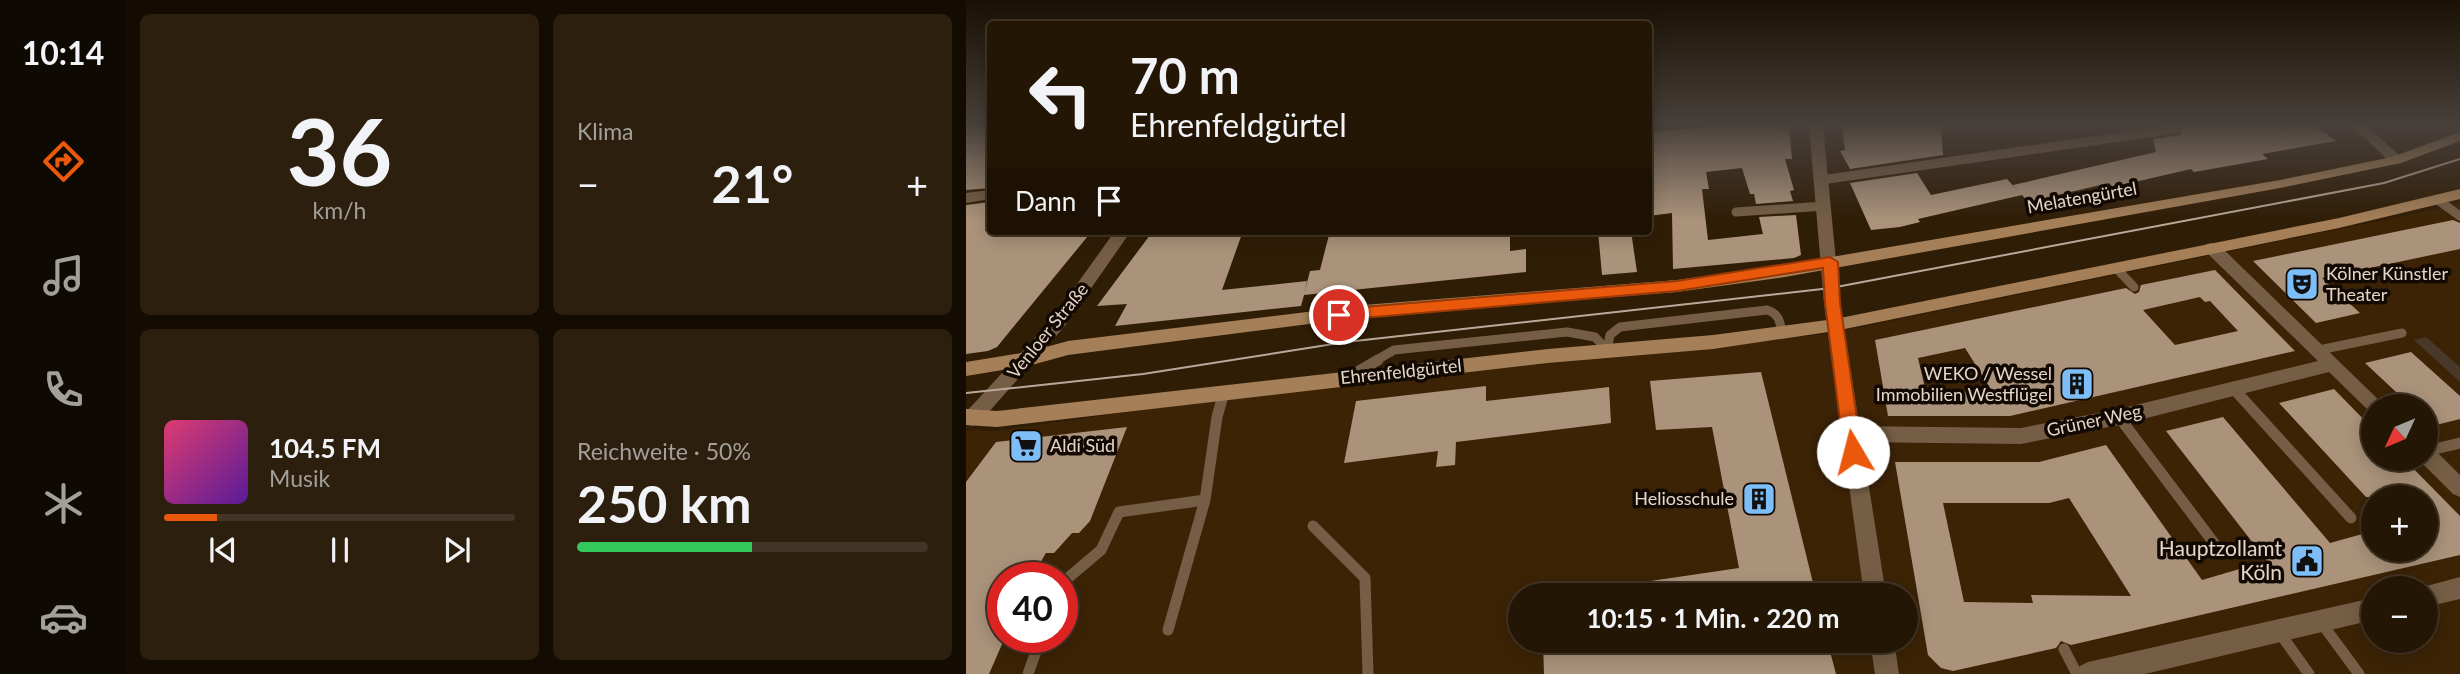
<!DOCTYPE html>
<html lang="de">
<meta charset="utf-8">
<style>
:root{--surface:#241604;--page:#2c1f0e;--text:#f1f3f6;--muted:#a39f9a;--line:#413526;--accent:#ea580c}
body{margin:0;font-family:Lato,sans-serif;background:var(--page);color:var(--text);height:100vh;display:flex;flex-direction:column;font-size:26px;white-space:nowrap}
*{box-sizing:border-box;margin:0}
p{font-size:23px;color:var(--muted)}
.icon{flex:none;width:38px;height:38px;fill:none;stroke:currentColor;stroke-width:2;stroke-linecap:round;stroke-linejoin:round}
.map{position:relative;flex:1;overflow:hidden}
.details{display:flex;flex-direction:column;gap:14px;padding:14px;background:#140c02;width:840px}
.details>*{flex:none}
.hud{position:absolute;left:21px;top:21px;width:665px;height:214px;border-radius:7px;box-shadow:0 4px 18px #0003,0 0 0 2px var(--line);background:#241604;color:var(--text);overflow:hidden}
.needle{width:46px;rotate:226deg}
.tools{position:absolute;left:1395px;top:394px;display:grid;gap:14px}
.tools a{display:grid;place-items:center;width:77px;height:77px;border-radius:50%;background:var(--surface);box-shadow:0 4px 18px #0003,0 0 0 2px var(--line);font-size:35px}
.speed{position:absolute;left:21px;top:562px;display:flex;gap:14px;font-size:35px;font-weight:700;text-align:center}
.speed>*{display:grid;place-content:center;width:91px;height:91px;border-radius:50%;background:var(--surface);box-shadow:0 4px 18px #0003,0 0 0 2px var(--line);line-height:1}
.speed .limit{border:10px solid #d22;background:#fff;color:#111}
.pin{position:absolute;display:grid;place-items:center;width:60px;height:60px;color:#fff;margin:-30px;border:4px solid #fff;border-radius:50%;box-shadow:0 2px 7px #0007}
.me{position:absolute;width:77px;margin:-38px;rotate:352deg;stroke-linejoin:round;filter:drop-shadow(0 0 5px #0008)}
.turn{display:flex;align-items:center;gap:24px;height:147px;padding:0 28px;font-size:32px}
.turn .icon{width:91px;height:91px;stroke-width:2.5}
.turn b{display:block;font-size:49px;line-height:60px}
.then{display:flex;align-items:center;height:66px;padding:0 28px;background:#0003;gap:14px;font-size:26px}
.big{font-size:52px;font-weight:700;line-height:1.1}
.details .widget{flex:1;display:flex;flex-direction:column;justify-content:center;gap:10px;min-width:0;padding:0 24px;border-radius:10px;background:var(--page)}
.details .dial{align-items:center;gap:0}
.dial b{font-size:91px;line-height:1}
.song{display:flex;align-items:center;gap:21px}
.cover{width:84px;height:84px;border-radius:10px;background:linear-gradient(135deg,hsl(340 70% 55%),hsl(270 70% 35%))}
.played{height:7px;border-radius:4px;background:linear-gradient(90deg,var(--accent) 15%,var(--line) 15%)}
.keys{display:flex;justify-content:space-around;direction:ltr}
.heat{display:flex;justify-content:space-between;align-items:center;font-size:38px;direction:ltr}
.charge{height:10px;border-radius:5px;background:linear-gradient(90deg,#34c759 50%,var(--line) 0)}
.details .tiles{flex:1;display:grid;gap:14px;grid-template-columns:repeat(2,1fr)}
.trip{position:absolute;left:542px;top:583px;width:410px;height:70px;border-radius:35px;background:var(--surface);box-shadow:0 4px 18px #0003,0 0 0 2px var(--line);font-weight:700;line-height:70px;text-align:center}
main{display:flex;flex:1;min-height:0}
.dock{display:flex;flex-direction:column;width:126px;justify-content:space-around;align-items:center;background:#0e0902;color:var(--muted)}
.dock .icon{width:49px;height:49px}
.dock .on{color:var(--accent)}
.dock b{font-size:32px;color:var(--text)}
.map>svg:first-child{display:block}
.built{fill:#3c2306;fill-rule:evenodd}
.green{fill:#473828}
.building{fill:#ab937b;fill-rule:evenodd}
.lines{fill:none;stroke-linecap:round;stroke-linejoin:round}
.service-far1{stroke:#755e45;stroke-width:9}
.service{stroke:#755e45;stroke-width:11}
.minor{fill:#755e45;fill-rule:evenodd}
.tertiary{fill:#755e45;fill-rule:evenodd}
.secondary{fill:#a47f58;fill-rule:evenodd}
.tram{stroke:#b8a99a;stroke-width:2}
.route{fill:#ea580c;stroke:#983908;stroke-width:2}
.labels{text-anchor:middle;stroke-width:7;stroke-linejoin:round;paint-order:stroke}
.street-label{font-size:18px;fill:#e4d7ca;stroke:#120903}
.poi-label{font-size:18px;fill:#e4d7ca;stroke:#120903;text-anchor:start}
.near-poi-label{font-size:21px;fill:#e4d7ca;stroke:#120903;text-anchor:end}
</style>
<main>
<nav class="dock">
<b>10:14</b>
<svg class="icon on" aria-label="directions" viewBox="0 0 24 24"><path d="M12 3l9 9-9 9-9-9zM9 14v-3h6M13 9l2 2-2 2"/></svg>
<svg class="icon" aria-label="music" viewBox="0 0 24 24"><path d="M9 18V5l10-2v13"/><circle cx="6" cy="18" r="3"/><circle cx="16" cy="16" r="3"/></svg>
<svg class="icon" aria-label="phone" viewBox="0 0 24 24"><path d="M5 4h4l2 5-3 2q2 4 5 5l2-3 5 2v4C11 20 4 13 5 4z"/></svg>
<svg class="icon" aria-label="climate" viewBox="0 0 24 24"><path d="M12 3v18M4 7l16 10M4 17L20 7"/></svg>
<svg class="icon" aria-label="car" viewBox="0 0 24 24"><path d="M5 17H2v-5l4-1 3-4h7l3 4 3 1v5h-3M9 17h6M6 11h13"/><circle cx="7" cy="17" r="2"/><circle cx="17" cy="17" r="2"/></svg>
</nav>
<section class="details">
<div class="tiles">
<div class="widget dial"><b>36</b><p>km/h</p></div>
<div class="widget"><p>Klima</p>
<div class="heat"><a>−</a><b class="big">21°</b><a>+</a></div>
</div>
<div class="widget">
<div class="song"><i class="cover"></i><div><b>104.5 FM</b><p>Musik</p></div></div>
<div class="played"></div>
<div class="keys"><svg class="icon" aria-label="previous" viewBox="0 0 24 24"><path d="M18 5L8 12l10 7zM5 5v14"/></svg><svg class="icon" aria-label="pause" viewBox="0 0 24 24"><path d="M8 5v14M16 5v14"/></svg><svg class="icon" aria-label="next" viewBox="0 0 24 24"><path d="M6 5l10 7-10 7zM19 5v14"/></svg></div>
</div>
<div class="widget"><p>Reichweite · 50%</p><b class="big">250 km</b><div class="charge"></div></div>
</div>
</section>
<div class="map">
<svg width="1494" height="674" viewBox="0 0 1494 674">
<rect width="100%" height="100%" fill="#301d06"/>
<path class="built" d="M 1494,202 L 1494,674 L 0,674 L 0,430 L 29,431 L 196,407 L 428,380 L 861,334 L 1476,208 ZM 1407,406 L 1460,406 L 1460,458 L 1407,458 ZM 1407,497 L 1460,497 L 1460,550 L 1407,550 ZM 37,578 L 96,578 L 96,637 L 37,637 ZM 1407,588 L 1460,588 L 1460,640 L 1407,640 ZM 555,595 L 940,595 L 940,640 L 555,640 Z"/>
<path class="green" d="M 1460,337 L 1494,367 L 1494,382 L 1448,340 Z"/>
<path class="building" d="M 0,126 L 24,126 L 24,188 L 0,190 Z
M 757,126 L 823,126 L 826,159 L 819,159 L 828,190 L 824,191 L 827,201 L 790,204 L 788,194 L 784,194 L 776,168 L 740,172 L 743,189 L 736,189 L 742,240 L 797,234 L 793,217 L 830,215 L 835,255 L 828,258 L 707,269 L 706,213 L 682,216 L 682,132 Z
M 876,126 L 975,126 L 977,155 L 884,169 L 874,151 L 879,150 Z
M 1216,126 L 1349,126 L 1370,141 L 1296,154 L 1302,159 L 1228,172 L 1225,169 L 1147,187 L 1143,183 L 1062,202 L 1056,195 L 952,219 L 954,222 L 934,227 L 905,230 L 884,183 L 951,173 L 965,195 L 1041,179 L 1052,191 L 1047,185 L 1190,152 L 1187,139 L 1214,135 Z
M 24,202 L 24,217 L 19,231 L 126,231 L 31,347 L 22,351 L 0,354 L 0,205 Z
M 1487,220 L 1494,223 L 1494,249 L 1356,278 L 1394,313 L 1350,323 L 1287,261 Z
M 187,231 L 277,231 L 256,290 L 341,281 L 338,294 L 344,271 L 354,270 L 364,231 L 544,231 L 544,251 L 560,249 L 560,272 L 338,295 L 335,306 L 149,326 L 161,304 L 131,306 Z
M 632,231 L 665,231 L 671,272 L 636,275 Z
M 1249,270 L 1329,351 L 1044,416 L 922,416 L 909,340 L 1160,288 L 1169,294 L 1173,292 L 1175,285 ZM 1234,297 L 1239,302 L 1244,301 L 1272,331 L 1209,345 L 1177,310 ZM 999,348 L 1026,391 L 960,392 L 952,358 Z
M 1445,352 L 1494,396 L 1494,419 L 1466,426 L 1460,420 L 1460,406 L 1445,406 L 1399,363 Z
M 795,372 L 850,595 L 664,595 L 664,584 L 773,568 L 746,427 L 690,430 L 684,381 Z
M 520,386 L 520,401 L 643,387 L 645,423 L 490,442 L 489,465 L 470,467 L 472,451 L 378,463 L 390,401 Z
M 1368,389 L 1407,429 L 1407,458 L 1437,458 L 1494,516 L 1494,555 L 1105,645 L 1095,641 L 1090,648 L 987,671 L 975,668 L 962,655 L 929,462 L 1073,462 L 1140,445 L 1236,580 L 1301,561 L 1200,431 L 1257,417 L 1364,543 L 1407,531 L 1407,550 L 1460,550 L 1460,497 L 1400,497 L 1313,403 ZM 1103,498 L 1165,596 L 1065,595 L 1067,603 L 998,602 L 977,503 L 1083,503 Z
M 161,427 L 124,521 L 113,533 L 106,533 L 88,553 L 80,553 L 65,578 L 37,578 L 37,642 L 23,674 L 0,674 L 0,482 L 30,442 Z
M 577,640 L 688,640 L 688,643 L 707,640 L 861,640 L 870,674 L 578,674 Z"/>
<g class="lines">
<path class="service-far1" d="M 855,180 L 1210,129
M 1472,200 L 1494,216
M 770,212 L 858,206
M 1151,269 L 1168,287
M 641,350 L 644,335 L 654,327 L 801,310 C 812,313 814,321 816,332
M 1353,350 L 1436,333
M 409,361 L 428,350 L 601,332 L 629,337 L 641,350"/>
<path class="service" d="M 386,375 L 412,360
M 1267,388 L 1385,518
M 1153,417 L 1254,551
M 1460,451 L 1494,443
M 347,526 L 399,578 L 402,674
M 96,583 L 135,550 L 153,512 L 239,500
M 1354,621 L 1393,674
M 202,630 L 239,500 L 251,417 L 258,392
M 1313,632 L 1343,674
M 1098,649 L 1111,674
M 62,674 L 75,637"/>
<path class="minor" d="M 1386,126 L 1401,126 L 1435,157 L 1435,163 L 1425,163 Z
M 24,190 L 24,199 L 0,203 L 0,193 Z
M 149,231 L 165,231 L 98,327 L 13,423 L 6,426 L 0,424 L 0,412 L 86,319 Z
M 1246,243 L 1252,244 L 1419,406 L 1407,406 L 1407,413 L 1403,411 L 1363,372 L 1153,425 L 1055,444 L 884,442 L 877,440 L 874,434 L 877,428 L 884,426 L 1055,428 L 1153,409 L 1352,361 L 1240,252 L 1238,248 L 1240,244 Z
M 1460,446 L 1467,448 L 1494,475 L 1494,497 L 1487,494 L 1453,460 L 1460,458 Z
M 1494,577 L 1494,599 L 1460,607 L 1460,588 L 1453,588 Z
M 1407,598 L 1407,620 L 1179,674 L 1110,674 L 1114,666 L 1122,662 Z"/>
<path class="tertiary" d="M 843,126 L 857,126 L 874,303 L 920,595 L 898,595 L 858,303 Z
M 904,640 L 928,640 L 933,674 L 909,674 Z"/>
<path class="secondary" d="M 1494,132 L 1494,141 L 1435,163 L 1314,188 L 819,277 L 711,292 L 398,317 L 102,355 L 62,366 L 0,376 L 0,362 L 62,352 L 102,341 L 398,305 L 711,280 L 819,265 L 1314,180 L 1426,157 Z
M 1494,189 L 1494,199 L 1373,228 L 869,331 L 747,349 L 582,363 L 31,427 L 0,425 L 0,409 L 31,411 L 582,349 L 747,335 L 869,319 L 1373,218 Z"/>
<path class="tram" d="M 0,393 L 177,374 L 380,342 L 865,288 L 1418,183 L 1494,159"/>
</g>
<linearGradient id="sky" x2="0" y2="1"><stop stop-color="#1a1003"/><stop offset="0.57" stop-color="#48403b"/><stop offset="1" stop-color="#48403b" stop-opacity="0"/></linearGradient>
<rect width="1494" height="220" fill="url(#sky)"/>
<path class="route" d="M 864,257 L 872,262 L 874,303 L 896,452 L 893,457 L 887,459 L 880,457 L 878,452 L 859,303 L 857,268 L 711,291 L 373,320 L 365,315 L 373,309 L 711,281 Z"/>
<defs>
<symbol id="theatre-square" viewBox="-11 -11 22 22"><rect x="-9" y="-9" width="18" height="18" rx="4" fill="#7dbef9" stroke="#120903"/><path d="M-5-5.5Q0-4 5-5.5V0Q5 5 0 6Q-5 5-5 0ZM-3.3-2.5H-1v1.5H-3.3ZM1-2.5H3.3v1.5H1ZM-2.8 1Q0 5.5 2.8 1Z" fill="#111"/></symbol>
<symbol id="building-square" viewBox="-11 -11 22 22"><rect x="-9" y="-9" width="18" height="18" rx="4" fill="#7dbef9" stroke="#120903"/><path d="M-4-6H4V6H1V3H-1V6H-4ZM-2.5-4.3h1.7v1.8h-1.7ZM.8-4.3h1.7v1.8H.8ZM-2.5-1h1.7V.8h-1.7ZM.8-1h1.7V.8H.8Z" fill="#111"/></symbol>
<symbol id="supermarket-square" viewBox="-11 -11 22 22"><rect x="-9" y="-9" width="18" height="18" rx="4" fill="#7dbef9" stroke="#120903"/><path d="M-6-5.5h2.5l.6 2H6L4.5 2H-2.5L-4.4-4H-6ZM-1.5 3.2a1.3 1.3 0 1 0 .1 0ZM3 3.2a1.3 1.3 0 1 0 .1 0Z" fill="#111"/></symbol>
<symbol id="civic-square" viewBox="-11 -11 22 22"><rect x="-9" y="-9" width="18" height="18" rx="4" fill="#7dbef9" stroke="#120903"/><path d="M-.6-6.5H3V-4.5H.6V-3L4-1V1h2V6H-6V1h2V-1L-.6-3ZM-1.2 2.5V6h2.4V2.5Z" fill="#111"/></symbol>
</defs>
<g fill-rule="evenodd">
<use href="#theatre-square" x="1317" y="265" width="38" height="38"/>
<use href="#building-square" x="1092" y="365" width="38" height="38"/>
<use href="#supermarket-square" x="41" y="427" width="38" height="38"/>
<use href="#building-square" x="774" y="480" width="38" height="38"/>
<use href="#civic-square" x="1322" y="542" width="38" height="38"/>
</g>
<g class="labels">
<g class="street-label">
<text transform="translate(1116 198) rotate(-10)" y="6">Melatengürtel</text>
<text transform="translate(82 331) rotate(-51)" y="6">Venloer Straße</text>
<text transform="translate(435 372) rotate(-6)" y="6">Ehrenfeldgürtel</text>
<text transform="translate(1128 421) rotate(-12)" y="6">Grüner Weg</text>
</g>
<g class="poi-label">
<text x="1360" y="280">Kölner Künstler<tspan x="1360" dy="21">Theater</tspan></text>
<text x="1086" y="380" text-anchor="end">WEKO / Wessel<tspan x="1086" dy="21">Immobilien Westflügel</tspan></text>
<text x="84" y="452">Aldi Süd</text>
<text x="768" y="505" text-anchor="end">Heliosschule</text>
</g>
<g class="near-poi-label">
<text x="1316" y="556">Hauptzollamt<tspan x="1316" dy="24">Köln</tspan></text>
</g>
</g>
</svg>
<div class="tools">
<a><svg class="needle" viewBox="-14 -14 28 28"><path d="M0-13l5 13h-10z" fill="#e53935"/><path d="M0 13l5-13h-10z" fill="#a39f9a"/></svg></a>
<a>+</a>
<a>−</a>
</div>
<div class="speed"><div class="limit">40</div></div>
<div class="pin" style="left:373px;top:315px;background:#d93025"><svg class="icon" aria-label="arrive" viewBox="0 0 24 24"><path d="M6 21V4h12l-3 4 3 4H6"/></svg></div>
<svg class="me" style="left:887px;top:452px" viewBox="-20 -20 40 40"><circle r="19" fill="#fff"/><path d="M0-13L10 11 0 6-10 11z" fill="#ea580c"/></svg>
<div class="trip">10:15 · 1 Min. · 220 m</div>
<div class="hud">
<div class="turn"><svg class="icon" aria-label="left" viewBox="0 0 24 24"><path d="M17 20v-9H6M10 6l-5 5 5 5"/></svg><div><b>70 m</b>Ehrenfeldgürtel</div></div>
<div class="then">Dann<svg class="icon" aria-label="arrive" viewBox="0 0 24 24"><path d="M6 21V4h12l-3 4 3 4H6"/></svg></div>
</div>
</div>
</main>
